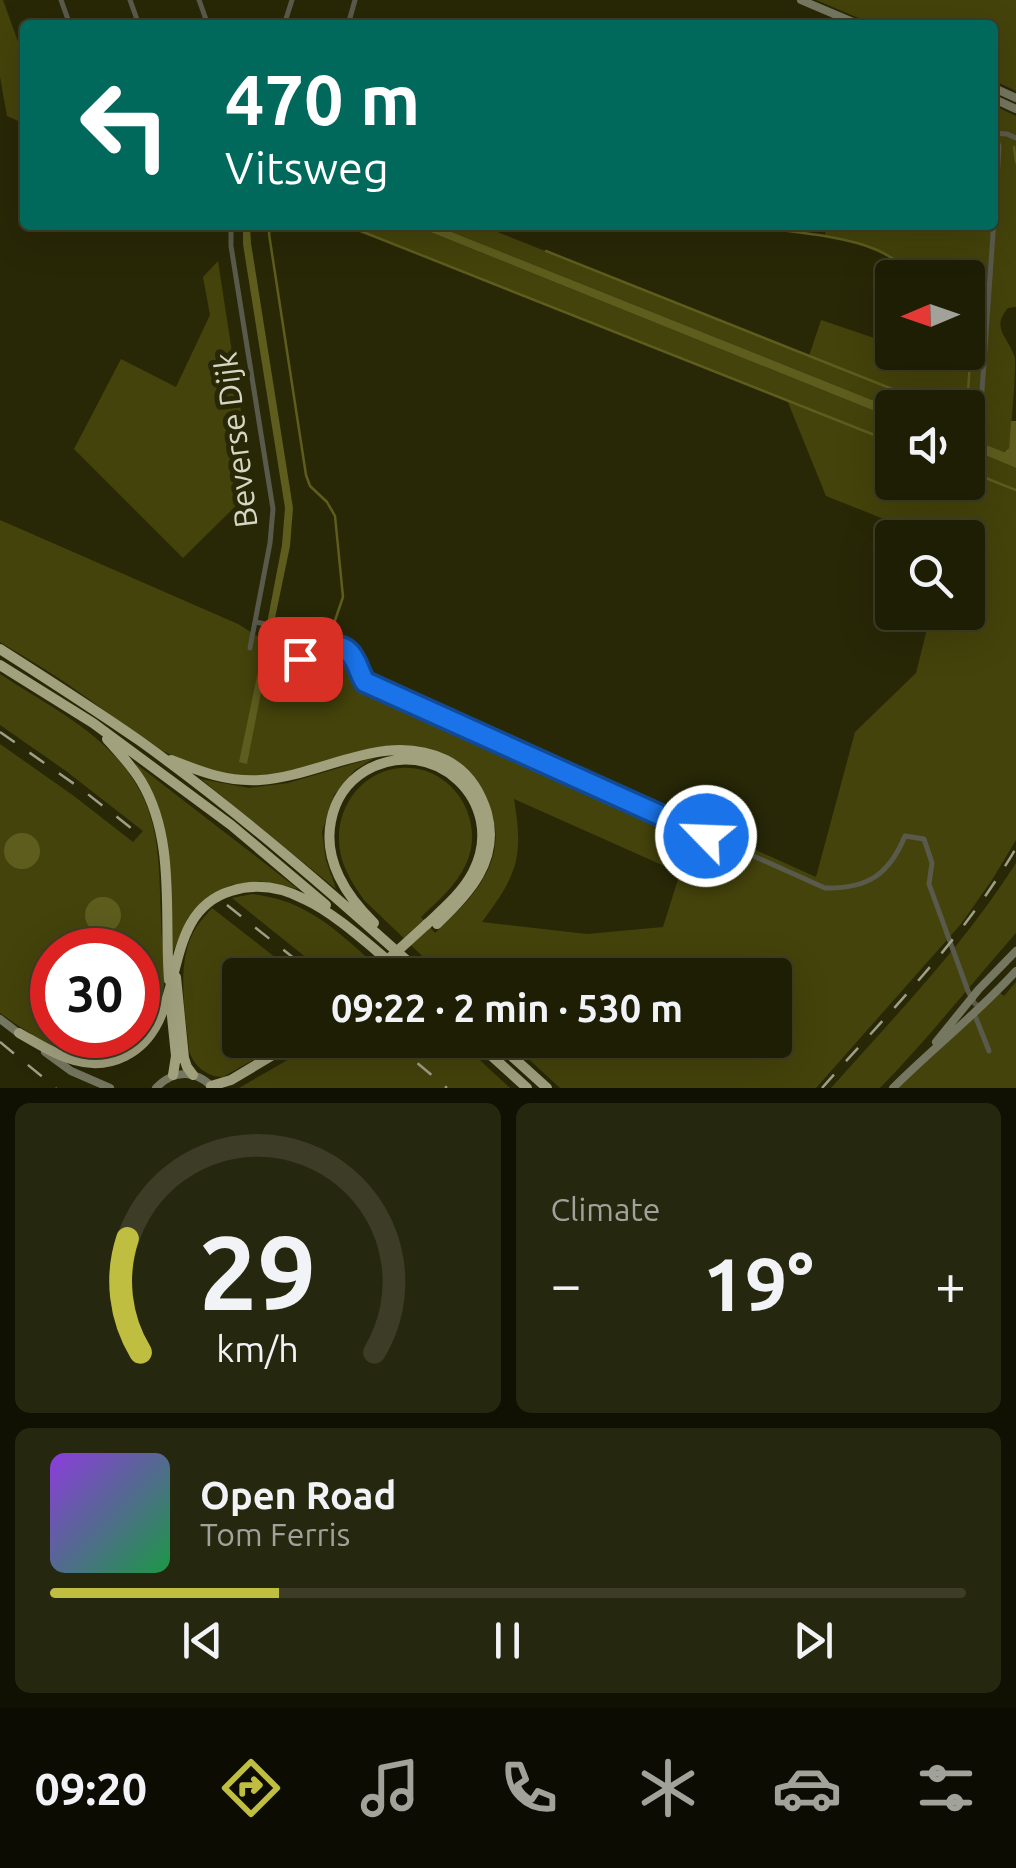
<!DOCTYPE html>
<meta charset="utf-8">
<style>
:root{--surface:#1e1e05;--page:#26270f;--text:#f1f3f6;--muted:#a1a29a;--line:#3c3c27;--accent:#c0be40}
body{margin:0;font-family:Ubuntu,sans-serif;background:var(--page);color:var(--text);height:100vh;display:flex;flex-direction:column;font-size:38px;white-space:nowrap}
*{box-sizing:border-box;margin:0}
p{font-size:32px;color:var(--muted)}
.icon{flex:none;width:55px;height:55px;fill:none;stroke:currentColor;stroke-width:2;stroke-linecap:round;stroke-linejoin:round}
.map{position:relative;height:1088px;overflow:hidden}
.details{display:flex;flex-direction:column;gap:15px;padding:15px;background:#101003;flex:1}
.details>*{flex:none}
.guide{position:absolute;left:20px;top:20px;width:978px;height:210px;border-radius:10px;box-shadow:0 10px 40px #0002,0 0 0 2px var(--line);background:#00695c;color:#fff;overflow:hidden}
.needle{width:65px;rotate:268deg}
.controls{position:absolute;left:875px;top:260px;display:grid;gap:20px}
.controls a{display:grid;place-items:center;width:110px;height:110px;border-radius:10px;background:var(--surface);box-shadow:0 10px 40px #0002,0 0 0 2px var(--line);font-size:50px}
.speed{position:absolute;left:30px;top:928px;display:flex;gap:20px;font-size:50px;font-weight:700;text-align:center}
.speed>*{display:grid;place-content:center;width:130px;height:130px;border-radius:50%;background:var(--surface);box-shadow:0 10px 40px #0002,0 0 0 2px var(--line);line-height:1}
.speed .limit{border:15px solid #d22;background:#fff;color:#111}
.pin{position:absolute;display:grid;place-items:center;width:85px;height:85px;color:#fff;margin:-42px;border-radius:20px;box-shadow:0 5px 15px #0006}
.me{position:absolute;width:110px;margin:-55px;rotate:294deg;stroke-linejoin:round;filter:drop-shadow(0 0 8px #0008)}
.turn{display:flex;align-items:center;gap:35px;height:210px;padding:0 40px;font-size:45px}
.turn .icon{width:130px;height:130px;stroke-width:2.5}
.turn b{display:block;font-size:70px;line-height:85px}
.big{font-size:75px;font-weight:600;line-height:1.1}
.details .tile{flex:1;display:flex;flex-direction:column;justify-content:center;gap:15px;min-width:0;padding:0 35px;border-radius:15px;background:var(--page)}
.details .dial{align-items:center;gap:0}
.dial svg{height:260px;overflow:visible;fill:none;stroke:var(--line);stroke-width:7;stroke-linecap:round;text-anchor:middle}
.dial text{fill:var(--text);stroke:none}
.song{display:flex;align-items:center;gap:30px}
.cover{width:120px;height:120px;border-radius:15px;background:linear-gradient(135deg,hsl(270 70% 55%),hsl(140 70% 35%))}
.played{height:10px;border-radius:5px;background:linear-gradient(90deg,var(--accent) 25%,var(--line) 25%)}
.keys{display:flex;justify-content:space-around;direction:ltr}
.heat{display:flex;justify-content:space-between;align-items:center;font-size:55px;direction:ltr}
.details .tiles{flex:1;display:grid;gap:15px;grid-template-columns:1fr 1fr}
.tile:last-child{grid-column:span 2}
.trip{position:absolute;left:222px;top:958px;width:570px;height:100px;border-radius:10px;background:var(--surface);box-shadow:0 10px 40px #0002,0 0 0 2px var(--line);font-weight:600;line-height:100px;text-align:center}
.menu{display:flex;height:160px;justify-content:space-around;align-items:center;background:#0c0c02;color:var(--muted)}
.menu .icon{width:70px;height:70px}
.menu .on{color:var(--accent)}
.menu b{font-size:45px;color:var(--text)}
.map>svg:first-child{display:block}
.green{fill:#44430b;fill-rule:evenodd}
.water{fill:#5e5d1e}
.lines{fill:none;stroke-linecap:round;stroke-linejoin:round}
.stream{stroke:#5e5d1e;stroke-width:2.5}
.minor{stroke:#5a5a4c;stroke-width:5}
.secondary{stroke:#767760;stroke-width:8}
.motorway{stroke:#a1a17e;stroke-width:10}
.rail{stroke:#9f9f88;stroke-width:2.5;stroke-dasharray:18 18;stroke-linecap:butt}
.motorway-bridge{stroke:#a1a17e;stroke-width:10}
.route-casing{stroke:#114b97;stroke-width:25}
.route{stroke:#1a73e8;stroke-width:18}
.labels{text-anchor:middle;stroke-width:10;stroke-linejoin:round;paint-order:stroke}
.street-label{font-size:32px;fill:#d6d6c4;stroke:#282807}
</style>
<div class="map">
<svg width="1016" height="1088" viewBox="0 0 1016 1088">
<rect width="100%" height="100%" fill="#282807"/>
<path class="green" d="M 0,0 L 3,0 L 25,61 L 25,124 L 7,116 L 0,77 Z
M 816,0 L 1016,0 L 1016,91 L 993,80 L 992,25 L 875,25 Z
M 993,105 L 1016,116 L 1016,307 L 1008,308 C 990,329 1009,337 1015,358 C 1016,374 1011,429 1009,448 L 1003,452 L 968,438 L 968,408 L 892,408 L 434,225 L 480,225 L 809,356 L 821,320 L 892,344 L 892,352 L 968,352 L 968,278 L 917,277 C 894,251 858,242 824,237 L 828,225 L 992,225 Z
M 291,225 L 413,225 L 892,418 L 892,482 L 968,482 L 968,448 L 1016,468 L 1016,840 L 992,880 L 961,924 L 816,1088 L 560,1088 L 508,1040 L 775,1040 L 775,975 L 442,975 L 364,900 C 354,886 343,869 340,851 C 333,812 359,771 401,768 C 451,764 487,819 466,864 C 456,886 438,901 421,917 L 435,933 C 468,903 506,866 493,817 C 487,792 474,770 450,758 C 372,719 305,789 228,775 C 221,774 213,770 207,768 C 195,764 182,761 171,755 C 139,740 112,715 83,695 C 57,676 28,659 0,642 L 0,520 L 238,624 L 267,642 L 329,638 L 348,642 L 360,655 L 370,677 L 816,877 L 855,732 L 916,673 L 931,613 L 968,612 L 968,538 L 929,537 L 826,496 L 787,400 L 353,228 ZM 259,666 L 266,667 L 246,763 L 240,761 ZM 514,799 L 680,873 L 663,927 L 587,934 L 482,922 C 517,875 524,858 514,799 Z
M 218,261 L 253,489 L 183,558 L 74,449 L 121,359 L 176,387 L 210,315 L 203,277 Z
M 0,674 C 48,706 106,733 136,784 C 161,824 159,872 161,918 C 161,940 166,965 164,987 C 162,1003 154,1023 143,1035 C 102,1083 39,1041 0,1013 L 0,744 L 74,796 L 133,842 L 143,831 L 66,771 L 0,725 ZM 52,950 L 138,950 L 138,1035 L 52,1035 Z
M 376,757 L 355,770 L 334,795 L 322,832 L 326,860 L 336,889 L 201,779 L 249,788 L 288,783 Z
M 135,763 L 298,889 L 259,881 L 231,885 L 206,899 L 188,918 L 172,954 L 156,802 Z
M 1016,863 L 1016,933 C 970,985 928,1039 880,1088 L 831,1088 C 896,1015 964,945 1016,863 Z
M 252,894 C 305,900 334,928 372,962 L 357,975 L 328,975 L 232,898 Z
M 212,908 L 298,975 L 240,975 L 240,1040 L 288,1040 L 223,1077 C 207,1077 194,1066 189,1051 C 186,1012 174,961 197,926 C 201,920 207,914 212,908 Z
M 1016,982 L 1016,1088 L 898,1088 L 1000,993 L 1004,996 Z
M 314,1040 L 458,1040 L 510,1088 L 239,1088 L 298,1054 Z"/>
<path class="water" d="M 243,225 L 250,225 L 251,243 L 293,508 L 290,546 L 270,642 L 264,639 L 282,545 L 285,508 L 243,244 Z
M 413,225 L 434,225 L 892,408 L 892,418 Z
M 1011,421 L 1016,421 L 1016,468 L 968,448 L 968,438 L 1004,452 L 1009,448 Z
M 263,663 L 266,667 L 247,764 L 239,762 L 259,666 Z
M4 851a18 18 0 1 1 36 0a18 18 0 1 1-36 0Z
M85 915a18 18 0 1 1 36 0a18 18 0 1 1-36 0Z"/>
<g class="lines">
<path class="stream" d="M 1014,147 L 1016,162
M 273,225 L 270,226 L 269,234 L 306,475 L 310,486 L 327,502 L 335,516 L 343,597 L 329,638 L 329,657 L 332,672
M 291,225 L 353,228 L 892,442
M 738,225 C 778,231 841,234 877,250 C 892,257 905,266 917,276
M 546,251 L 940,408
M 967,408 L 973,314 L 976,312
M 968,471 L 1016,490"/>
<path class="minor" d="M 61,0 L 70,25
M 130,0 L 139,25
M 199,0 L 208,25
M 284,25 L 292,0
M 348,25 L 355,0
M 994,133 L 1007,134 L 1016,138
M 231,225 L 231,246 L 273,509 L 270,543 L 250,648
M 980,419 L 998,163 L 999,146 L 992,130
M 255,622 C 280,627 302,628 300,659
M 301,653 C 319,648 343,637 354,659 C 359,667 360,674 365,682 L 825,888 C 867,889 889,875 905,836 L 924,839 L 932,863 L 929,884 L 968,991 L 975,1004 L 982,1007
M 974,1013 L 989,1051"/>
<path class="secondary" d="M 801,0 L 860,25
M 992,87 L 1016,98
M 992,98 L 1016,109
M 0,1019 L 21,1035
M 936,1042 L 979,989 L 1016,951
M 45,1052 L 71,1071 L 110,1088
M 156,1088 C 173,1070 195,1069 213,1088
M 893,1088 C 933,1048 978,1013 1016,971"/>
<path class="motorway" d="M 0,649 C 47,679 94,709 140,741 C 239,812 332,893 423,975
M 0,665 L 93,723 L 231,825 L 326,905
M 107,739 C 119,752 131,765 141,781 C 176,839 164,915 169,980
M 171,760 C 202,772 227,782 260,780 C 323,776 384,730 446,760 C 468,771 480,790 487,813 C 500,860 469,894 437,924
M 374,923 C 346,896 323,860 331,821 C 335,800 347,782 365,771 C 433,731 509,802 473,872 C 462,893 444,908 427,924
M 176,977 L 184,1058 L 187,1067 L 193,1075
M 170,997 L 176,1056 L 173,1075
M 19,1033 C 37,1043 55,1055 74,1060 C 91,1065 109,1064 125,1056 C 192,1023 155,914 231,891 C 256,883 281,887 304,899 C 337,914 373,949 402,972
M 474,1040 L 527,1088
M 494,1040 L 547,1088
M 293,1053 L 308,1040
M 211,1086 L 231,1080 L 298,1040"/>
<path class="rail" d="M 0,732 L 80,788 L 140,835
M 227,905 L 315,975
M 390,1040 L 447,1088
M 0,1042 L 56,1088
M 822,1088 C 890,1011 964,938 1016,848"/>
<path class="motorway-bridge" d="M 371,975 L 427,924"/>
</g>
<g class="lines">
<defs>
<path id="route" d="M 300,659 L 301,654 C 319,648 343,637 354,659 C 359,667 360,675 365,682 L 706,836"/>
</defs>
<use href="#route" class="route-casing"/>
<use href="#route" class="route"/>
</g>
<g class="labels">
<g class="street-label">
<text transform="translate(236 440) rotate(-97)" y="11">Beverse Dijk</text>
</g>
</g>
</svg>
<div class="controls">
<a><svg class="needle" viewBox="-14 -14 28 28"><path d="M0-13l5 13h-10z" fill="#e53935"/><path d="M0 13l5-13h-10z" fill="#a1a29a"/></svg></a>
<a><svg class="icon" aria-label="sound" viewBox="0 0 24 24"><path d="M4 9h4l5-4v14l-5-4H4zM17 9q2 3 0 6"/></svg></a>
<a><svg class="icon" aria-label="search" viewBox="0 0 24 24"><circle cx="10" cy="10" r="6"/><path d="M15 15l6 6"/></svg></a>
</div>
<div class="speed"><div class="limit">30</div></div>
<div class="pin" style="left:300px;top:659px;background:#d93025"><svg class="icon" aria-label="arrive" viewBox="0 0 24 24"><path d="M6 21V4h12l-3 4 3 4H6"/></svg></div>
<svg class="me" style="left:706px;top:836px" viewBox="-20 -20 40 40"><circle r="17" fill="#1a73e8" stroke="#fff" stroke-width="3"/><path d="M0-11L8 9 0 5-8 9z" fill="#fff"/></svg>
<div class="trip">09:22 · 2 min · 530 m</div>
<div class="guide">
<div class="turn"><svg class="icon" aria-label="left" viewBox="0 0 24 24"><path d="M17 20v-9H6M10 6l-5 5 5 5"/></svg><div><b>470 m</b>Vitsweg</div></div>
</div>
</div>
<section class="details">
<div class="tiles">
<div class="tile dial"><svg viewBox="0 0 100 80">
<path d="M14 69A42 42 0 1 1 86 69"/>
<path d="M14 69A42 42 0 0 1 10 34" stroke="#c0be40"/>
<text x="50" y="56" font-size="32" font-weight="700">29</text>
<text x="50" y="72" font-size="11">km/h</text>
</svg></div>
<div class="tile"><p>Climate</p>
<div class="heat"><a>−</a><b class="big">19°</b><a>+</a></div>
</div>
<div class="tile">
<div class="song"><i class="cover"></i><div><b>Open Road</b><p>Tom Ferris</p></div></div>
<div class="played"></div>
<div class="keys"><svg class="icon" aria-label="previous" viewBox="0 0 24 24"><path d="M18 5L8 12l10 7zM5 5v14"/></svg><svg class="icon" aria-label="pause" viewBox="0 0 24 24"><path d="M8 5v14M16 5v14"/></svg><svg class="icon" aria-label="next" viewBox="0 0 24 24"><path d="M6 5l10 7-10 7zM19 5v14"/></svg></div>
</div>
</div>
</section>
<nav class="menu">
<b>09:20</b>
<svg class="icon on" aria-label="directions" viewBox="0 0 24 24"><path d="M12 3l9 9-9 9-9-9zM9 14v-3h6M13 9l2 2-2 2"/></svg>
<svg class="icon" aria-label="music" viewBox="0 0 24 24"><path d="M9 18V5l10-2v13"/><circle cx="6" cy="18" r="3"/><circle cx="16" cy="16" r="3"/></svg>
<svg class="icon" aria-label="phone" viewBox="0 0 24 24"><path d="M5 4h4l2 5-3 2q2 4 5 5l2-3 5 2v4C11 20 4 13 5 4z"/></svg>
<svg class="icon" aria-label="climate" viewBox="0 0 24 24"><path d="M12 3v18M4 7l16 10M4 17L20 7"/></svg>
<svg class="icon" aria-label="car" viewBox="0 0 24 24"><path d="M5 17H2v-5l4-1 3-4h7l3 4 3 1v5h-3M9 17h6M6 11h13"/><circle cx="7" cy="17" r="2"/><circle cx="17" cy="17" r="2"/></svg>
<svg class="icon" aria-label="filters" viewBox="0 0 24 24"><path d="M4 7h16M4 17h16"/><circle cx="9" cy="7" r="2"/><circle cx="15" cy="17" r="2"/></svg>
</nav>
